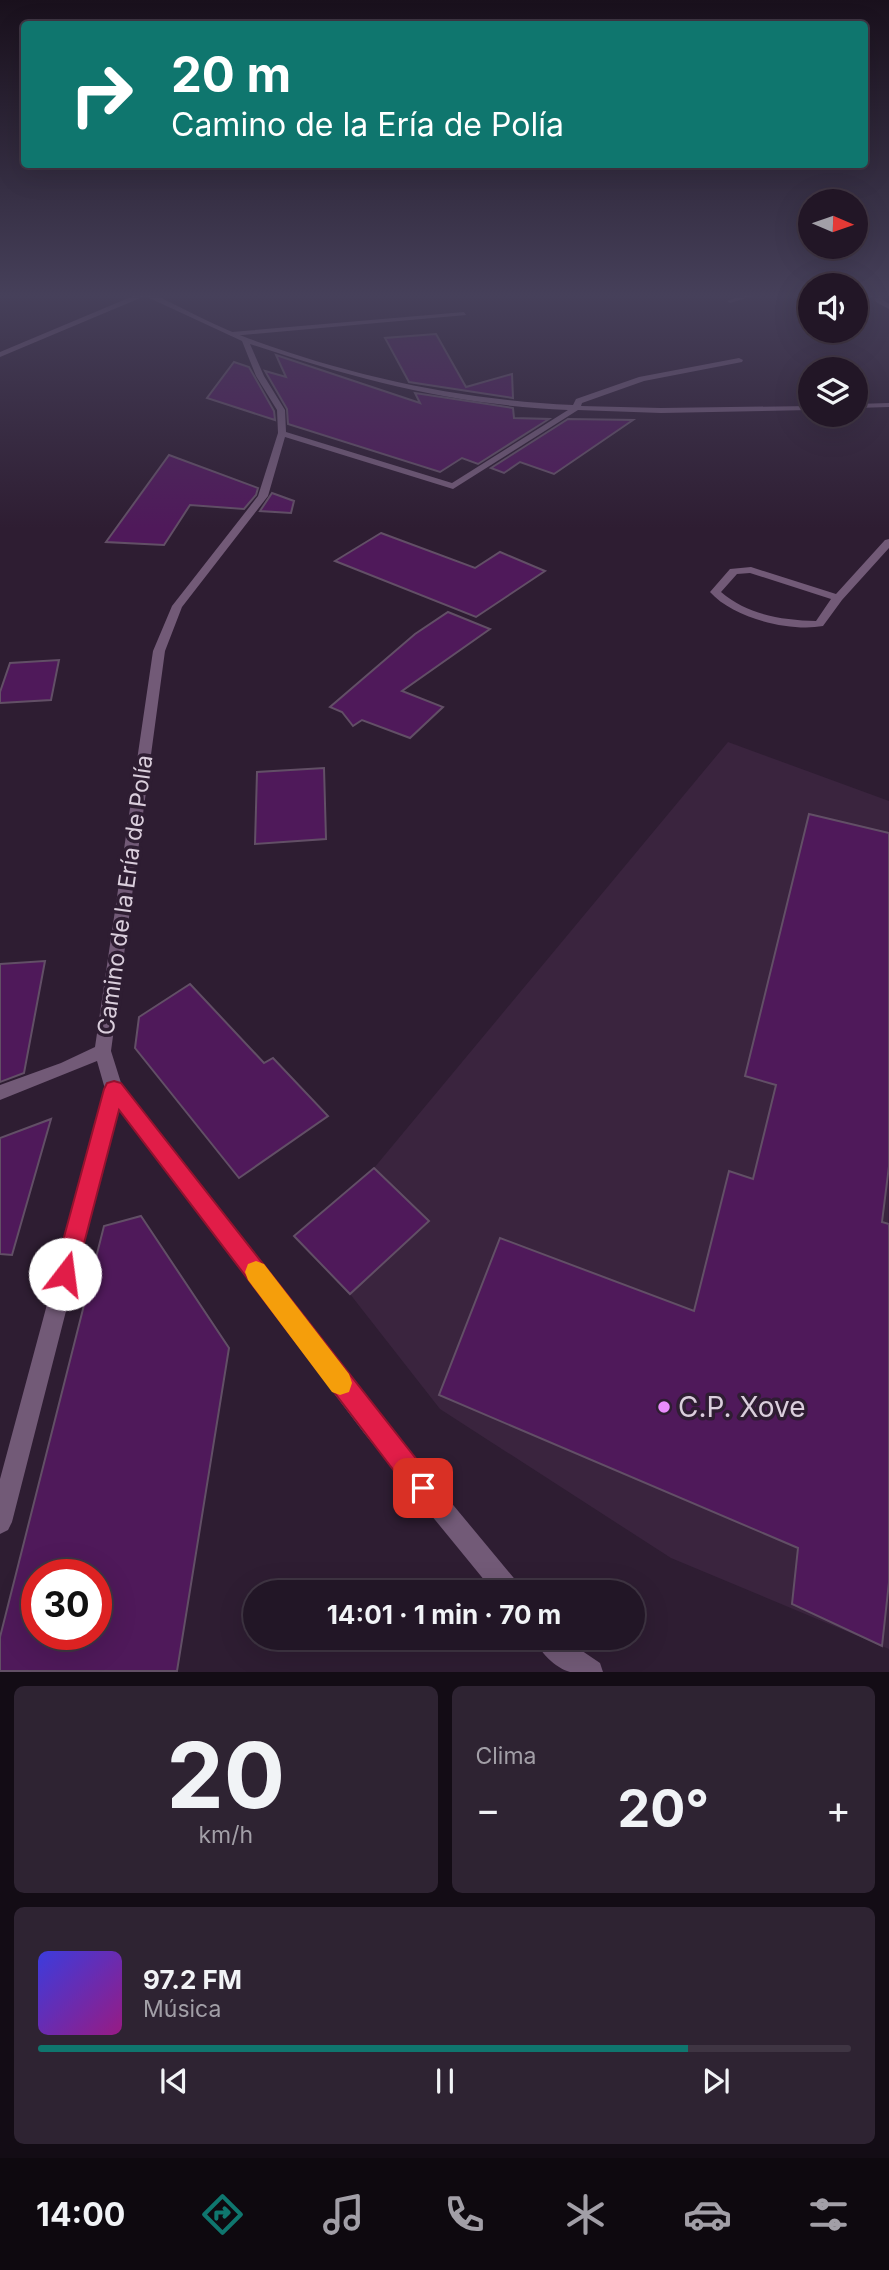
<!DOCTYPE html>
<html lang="es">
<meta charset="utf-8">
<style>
:root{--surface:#221626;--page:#2e2332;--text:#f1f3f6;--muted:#a29fa7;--line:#3f3543;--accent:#0f766e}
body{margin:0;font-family:Inter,sans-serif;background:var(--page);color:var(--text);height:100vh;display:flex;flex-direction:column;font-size:26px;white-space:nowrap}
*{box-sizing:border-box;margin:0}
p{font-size:23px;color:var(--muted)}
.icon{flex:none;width:38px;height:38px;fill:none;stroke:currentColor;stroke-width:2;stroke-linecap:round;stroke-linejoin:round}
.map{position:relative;height:1672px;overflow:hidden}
.details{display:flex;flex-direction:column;gap:14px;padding:14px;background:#130c15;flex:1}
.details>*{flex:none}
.hud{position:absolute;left:21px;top:21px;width:847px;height:147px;border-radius:7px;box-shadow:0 7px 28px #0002,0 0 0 2px var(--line);background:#0f766e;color:#fff;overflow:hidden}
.needle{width:46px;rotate:92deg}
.controls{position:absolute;left:798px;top:189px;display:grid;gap:14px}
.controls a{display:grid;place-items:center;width:70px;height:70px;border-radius:50%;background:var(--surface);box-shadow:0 7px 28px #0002,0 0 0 2px var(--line);font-size:35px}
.speed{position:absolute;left:21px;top:1559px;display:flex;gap:14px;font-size:35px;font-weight:700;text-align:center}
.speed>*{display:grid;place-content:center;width:91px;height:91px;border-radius:50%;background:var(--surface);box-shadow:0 7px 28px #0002,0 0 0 2px var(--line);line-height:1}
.speed .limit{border:10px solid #d22;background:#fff;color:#111}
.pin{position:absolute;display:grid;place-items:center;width:60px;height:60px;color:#fff;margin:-30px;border-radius:14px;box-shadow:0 4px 10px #0006}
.me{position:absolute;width:77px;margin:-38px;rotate:15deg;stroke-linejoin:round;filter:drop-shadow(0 0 5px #0008)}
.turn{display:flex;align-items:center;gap:24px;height:147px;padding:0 35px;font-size:32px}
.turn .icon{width:91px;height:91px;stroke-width:2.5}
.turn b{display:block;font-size:49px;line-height:60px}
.big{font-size:52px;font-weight:700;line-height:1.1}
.details .tile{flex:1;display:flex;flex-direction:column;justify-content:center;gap:10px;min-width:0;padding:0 24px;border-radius:10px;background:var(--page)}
.details .dial{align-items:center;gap:0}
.dial b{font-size:91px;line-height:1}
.song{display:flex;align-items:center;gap:21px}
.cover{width:84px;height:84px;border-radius:10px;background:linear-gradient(135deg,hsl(240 70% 55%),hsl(310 70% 35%))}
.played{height:7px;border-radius:4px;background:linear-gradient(90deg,var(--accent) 80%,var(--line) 80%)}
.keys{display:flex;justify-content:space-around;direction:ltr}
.heat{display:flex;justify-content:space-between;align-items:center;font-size:38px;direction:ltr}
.details .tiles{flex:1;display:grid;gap:14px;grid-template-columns:1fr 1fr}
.tile:last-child{grid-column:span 2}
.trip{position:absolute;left:243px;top:1580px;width:402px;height:70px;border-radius:35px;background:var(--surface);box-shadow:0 7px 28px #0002,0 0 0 2px var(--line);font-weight:700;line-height:70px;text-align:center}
.tab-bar{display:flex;height:112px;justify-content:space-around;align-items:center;background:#0e090f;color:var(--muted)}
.tab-bar .icon{width:49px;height:49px}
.tab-bar .selected{color:var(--accent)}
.tab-bar b{font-size:32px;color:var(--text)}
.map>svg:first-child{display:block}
.built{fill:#3a243e}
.building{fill:#4f195a;stroke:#624f66;stroke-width:2;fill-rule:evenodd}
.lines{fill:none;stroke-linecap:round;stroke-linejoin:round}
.service{fill:#725a77;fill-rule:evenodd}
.minor{fill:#725a77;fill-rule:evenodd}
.route{fill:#e11d48;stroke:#92132f;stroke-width:2}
.slow{fill:#f59e0b}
.poi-dot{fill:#ea8dfd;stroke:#2e1d32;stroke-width:2.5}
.labels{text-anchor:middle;stroke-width:7;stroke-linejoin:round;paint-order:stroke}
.street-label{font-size:23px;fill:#dacedc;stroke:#2e1d32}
.near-poi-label{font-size:28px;fill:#dacedc;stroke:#2e1d32;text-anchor:start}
</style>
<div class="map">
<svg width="889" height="1672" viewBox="0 0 889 1672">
<rect width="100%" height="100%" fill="#2e1d32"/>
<path class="built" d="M 728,742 L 889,801 L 889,1649 L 671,1558 L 440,1409 L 350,1294 L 429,1222 L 374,1168 Z"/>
<path class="building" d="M 436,334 L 466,387 L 512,374 L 513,398 L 409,382 L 385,338 Z
M 276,355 L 420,403 L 415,393 L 513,408 L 514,418 L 549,419 L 478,464 L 462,458 L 440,472 L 288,424 L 287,409 L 265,371 L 286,377 Z
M 234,362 L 249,367 L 274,411 L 275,420 L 207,398 Z
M 568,419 L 633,420 L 554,474 L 520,462 L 504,473 L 491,468 Z
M 169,455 L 258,488 L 256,495 L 244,509 L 190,505 L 164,545 L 106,542 Z
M 272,493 L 294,501 L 291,513 L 260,511 Z
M 381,533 L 475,568 L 500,552 L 545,571 L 476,617 L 335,561 Z
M 448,612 L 490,629 L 402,691 L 443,707 L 410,738 L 362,720 L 353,726 L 342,712 L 330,707 L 415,634 Z
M 59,660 L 51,700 L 0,703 L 0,692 L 10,663 Z
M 324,768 L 326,839 L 255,844 L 257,772 Z
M 809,814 L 889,833 L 889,1166 L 882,1222 L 889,1224 L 889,1582 L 882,1646 L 792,1604 L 798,1548 L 439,1395 L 500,1238 L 694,1311 L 729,1171 L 753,1179 L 776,1085 L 745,1076 Z
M 45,961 L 24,1073 L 0,1082 L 0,964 Z
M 190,984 L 264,1063 L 273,1058 L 328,1116 L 239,1178 L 135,1048 L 139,1017 Z
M 51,1119 L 12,1255 L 0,1254 L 0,1138 Z
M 374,1168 L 429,1221 L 350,1294 L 294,1236 Z
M 141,1216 L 229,1348 L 177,1671 L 0,1671 L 0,1637 L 104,1226 ZM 37,1575 L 96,1575 L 96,1634 L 37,1634 Z"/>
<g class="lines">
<path class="service" d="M 748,294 L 759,294 L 730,303 L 727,301 Z
M 856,294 L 877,294 L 879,296 L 876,298 L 856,297 Z
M 464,312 L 466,315 L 232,336 L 228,334 L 232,332 Z"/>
<path class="minor" d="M 138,294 L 153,294 C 185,309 217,327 250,339 C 354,377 462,400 573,405 L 576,399 L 639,377 L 739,358 L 743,360 L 742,362 L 644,381 L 582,403 L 581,406 L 661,408 L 810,406 L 810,410 L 661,413 L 578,410 L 453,489 L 285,437 L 268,496 L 182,607 L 165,651 L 111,1051 L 122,1086 L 380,1417 L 518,1583 L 521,1592 L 494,1592 L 364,1433 L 118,1108 L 12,1522 L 8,1530 L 0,1534 L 0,1479 L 105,1089 L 97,1061 L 0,1100 L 0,1085 L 61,1063 L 95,1047 L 153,651 L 172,606 L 258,496 L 278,433 L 277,410 L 256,376 L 242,341 L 145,296 L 0,357 L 0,352 ZM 250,344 C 358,380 454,405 568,410 L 452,483 L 286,432 L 285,410 L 264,376 Z
M 883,294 L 880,297 L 889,304 L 889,309 L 876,302 L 873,296 Z
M 889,403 L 889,407 L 856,408 L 856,404 Z
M 889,539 L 889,548 L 842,600 L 823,626 C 789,632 733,618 710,592 L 730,569 L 751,567 L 836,594 L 885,540 ZM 750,573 L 831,599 L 816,621 C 782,620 748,615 721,592 L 737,574 Z
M 534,1638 L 563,1638 L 600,1663 L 603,1672 C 593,1672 580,1672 570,1672 C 555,1668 539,1651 534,1638 Z"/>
</g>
<linearGradient id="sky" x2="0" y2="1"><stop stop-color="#19101c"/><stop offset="0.56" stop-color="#46405a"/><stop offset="1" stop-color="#46405a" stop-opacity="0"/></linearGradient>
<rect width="889" height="528" fill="url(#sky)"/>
<path class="route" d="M 114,1081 L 121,1083 L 432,1479 L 436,1488 L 432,1497 L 423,1501 L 414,1497 L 119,1110 L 76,1274 L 73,1282 L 65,1285 L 57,1282 L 54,1274 L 104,1089 L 107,1083 Z"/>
<path class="slow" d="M 256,1261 L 264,1264 L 349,1374 L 352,1383 L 349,1392 L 340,1395 L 332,1392 L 248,1280 L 245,1272 L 248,1264 Z"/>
<circle class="poi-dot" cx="664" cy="1407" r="7"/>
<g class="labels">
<g class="street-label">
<text transform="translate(125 895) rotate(-82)" y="8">Camino de la Ería de Polía</text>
</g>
<g class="near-poi-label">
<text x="678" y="1417">C.P. Xove</text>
</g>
</g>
</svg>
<div class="controls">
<a><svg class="needle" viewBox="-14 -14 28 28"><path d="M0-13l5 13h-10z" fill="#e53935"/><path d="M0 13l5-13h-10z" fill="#a29fa7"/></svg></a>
<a><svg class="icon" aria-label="sound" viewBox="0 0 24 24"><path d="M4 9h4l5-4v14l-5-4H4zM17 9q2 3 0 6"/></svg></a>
<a><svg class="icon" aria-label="layers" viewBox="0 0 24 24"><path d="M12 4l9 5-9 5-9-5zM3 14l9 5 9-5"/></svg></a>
</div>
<div class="speed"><div class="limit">30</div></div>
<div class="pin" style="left:423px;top:1488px;background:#d93025"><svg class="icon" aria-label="arrive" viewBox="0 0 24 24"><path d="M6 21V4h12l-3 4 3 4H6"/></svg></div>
<svg class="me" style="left:65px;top:1274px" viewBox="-20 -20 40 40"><circle r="19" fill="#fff"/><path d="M0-13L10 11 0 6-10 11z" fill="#e11d48"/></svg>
<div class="trip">14:01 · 1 min · 70 m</div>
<div class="hud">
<div class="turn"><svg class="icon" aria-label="right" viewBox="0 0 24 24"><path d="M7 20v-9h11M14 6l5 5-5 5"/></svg><div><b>20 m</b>Camino de la Ería de Polía</div></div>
</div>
</div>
<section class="details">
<div class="tiles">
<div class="tile dial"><b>20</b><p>km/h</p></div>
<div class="tile"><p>Clima</p>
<div class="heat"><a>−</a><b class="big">20°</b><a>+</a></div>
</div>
<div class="tile">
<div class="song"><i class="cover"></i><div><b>97.2 FM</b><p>Música</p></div></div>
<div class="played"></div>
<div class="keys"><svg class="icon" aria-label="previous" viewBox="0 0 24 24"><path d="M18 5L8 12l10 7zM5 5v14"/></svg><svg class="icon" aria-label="pause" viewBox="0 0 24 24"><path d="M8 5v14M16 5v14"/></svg><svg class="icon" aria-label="next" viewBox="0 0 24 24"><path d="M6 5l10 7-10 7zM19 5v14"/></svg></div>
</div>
</div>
</section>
<nav class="tab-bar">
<b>14:00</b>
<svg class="icon selected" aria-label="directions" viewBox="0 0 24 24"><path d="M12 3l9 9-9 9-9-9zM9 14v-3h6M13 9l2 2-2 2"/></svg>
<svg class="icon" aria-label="music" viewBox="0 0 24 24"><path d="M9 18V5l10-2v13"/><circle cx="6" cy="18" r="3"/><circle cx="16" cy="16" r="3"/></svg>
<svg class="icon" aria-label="phone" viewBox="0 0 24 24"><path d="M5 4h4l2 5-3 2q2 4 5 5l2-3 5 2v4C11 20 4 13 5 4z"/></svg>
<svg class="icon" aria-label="climate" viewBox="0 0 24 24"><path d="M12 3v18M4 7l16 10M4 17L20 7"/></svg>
<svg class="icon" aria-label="car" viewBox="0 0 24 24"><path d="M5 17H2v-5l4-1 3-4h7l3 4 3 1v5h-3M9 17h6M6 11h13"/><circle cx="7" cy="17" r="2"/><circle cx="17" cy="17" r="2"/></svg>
<svg class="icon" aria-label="filters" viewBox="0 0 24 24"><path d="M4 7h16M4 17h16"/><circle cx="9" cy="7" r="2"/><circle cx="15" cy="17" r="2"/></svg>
</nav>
